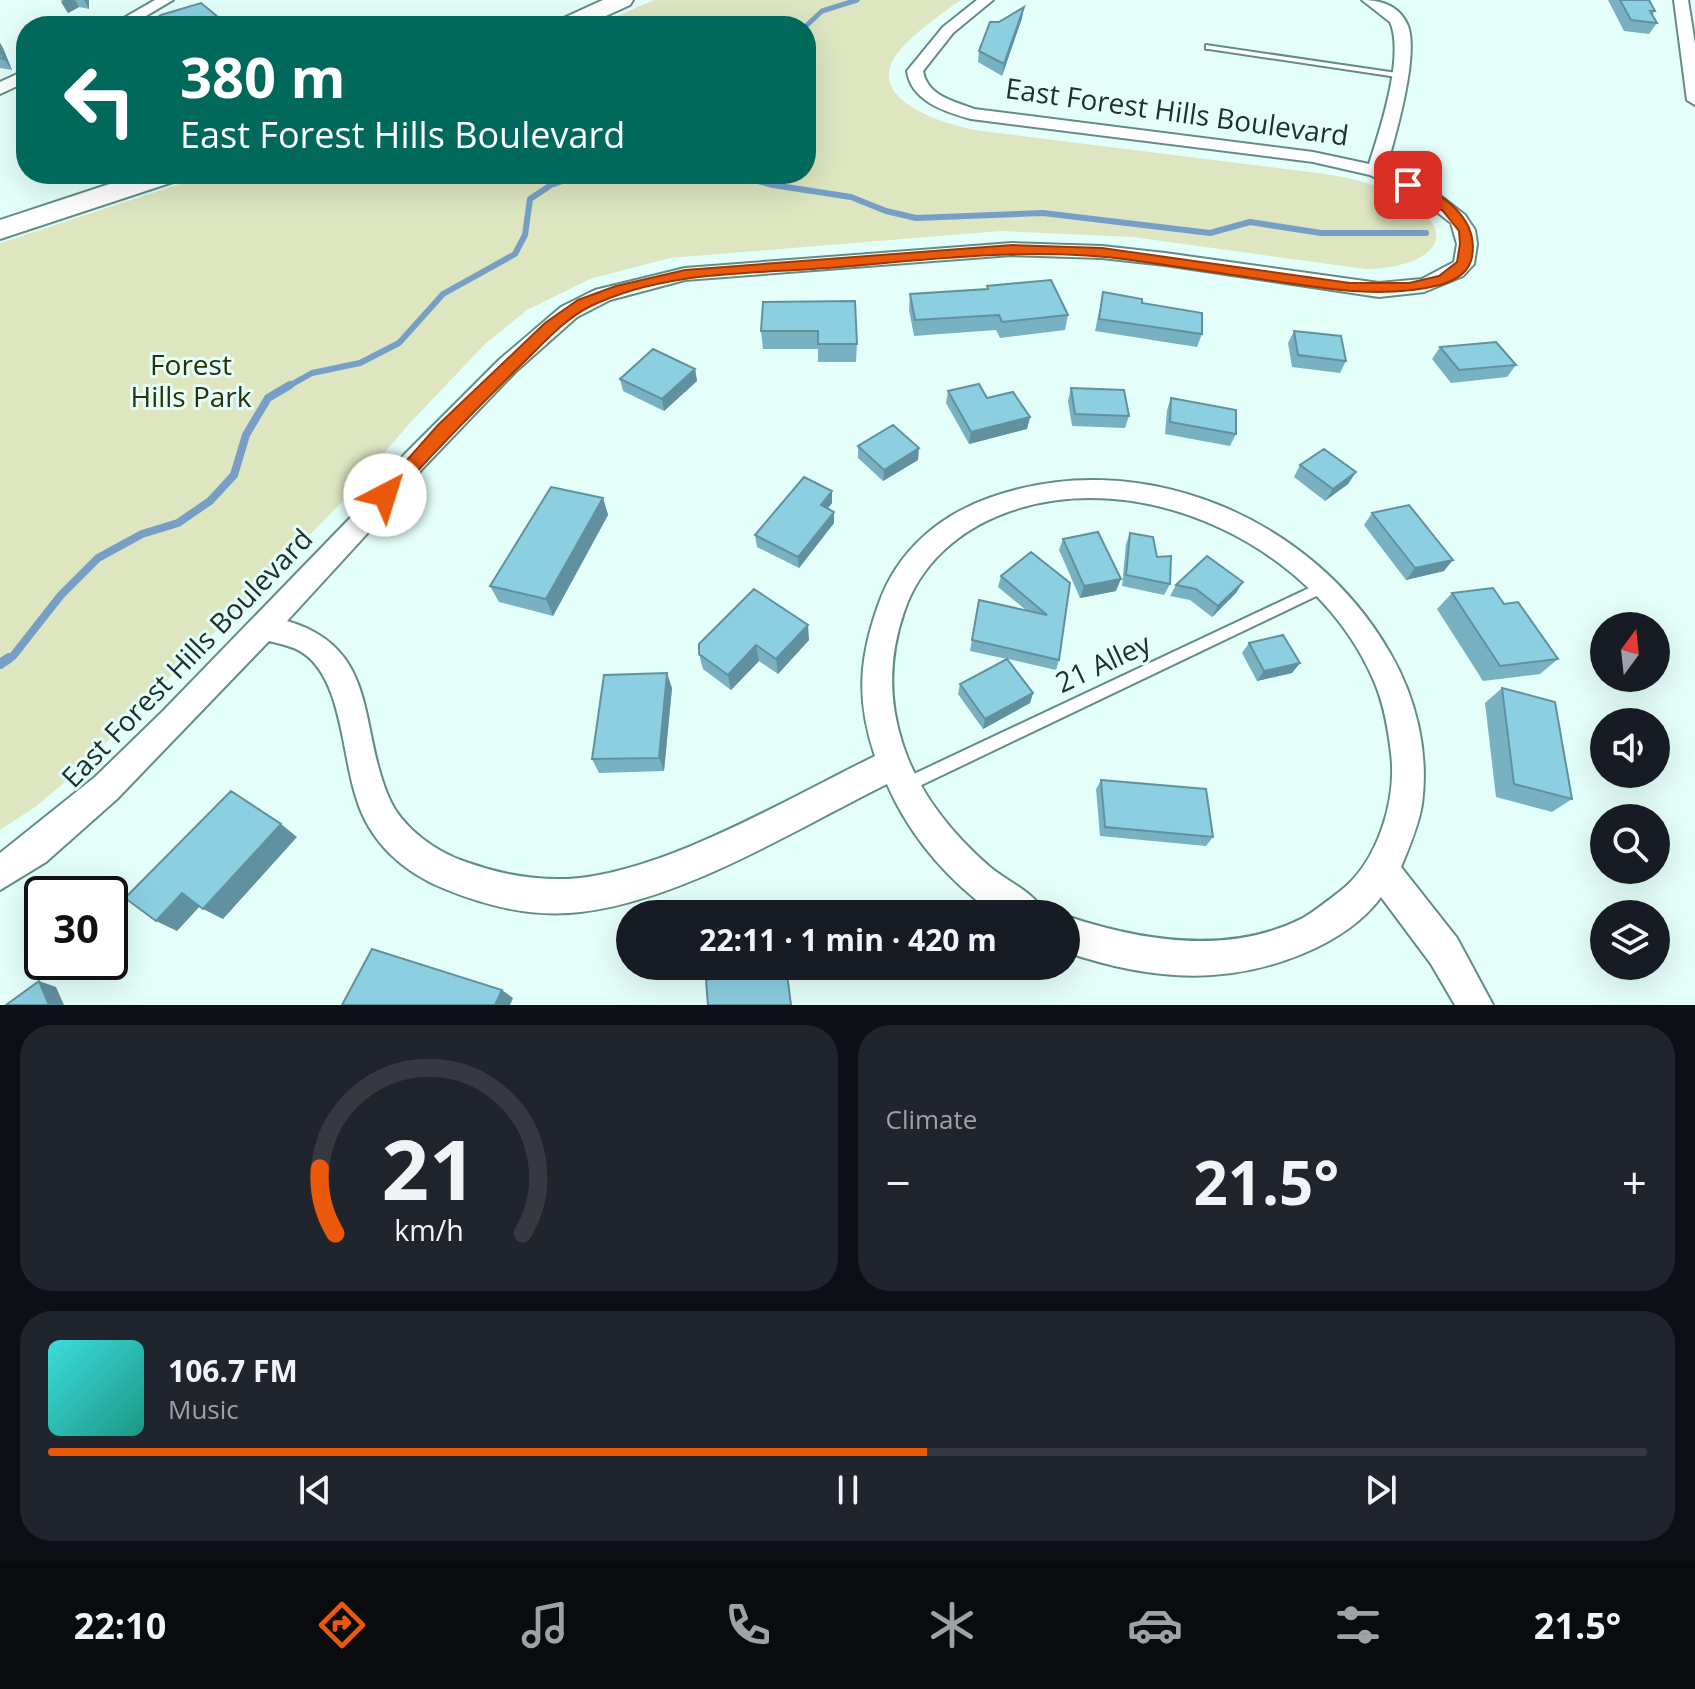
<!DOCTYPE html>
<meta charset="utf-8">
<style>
:root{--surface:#171b24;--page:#20242c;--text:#f1f3f6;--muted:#9ea1a6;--line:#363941;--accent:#ea580c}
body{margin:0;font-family:"Open Sans",sans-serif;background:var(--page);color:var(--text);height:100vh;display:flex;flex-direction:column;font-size:30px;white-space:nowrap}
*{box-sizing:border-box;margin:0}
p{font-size:26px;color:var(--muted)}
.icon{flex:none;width:44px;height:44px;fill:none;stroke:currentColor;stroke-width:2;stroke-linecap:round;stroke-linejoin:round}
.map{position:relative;height:1005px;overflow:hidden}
.details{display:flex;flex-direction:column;gap:20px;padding:20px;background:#0d0f14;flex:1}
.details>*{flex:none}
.banner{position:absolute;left:16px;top:16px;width:800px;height:168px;border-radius:32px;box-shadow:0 8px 32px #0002;background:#00695c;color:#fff;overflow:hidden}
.needle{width:52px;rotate:15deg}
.fabs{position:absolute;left:1590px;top:612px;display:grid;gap:16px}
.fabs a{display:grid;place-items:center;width:80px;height:80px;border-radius:50%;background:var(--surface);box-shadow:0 8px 32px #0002;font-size:40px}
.speed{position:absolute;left:24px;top:876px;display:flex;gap:16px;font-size:40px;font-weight:700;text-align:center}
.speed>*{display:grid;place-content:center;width:104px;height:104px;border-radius:50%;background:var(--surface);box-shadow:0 8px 32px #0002;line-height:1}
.speed .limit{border:4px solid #111;border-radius:12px;background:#fff;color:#111}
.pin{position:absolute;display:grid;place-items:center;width:68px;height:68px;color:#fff;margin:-34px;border-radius:16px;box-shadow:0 4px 12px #0006}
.me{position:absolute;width:88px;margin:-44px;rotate:40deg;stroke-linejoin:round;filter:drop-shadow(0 0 6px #0008)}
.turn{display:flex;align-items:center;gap:28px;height:168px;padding:0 32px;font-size:36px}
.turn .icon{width:104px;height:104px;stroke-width:2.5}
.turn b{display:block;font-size:56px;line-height:68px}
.big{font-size:60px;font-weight:700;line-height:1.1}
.details .card{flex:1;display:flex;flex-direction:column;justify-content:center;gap:12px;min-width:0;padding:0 28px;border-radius:32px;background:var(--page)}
.details .dial{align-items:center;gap:0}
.dial svg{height:208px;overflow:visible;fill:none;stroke:var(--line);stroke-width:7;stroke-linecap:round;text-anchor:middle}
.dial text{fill:var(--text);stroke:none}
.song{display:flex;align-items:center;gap:24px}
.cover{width:96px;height:96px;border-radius:12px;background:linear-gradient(135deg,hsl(180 70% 55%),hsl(170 70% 35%))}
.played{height:8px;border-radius:4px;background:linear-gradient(90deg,var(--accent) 55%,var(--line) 55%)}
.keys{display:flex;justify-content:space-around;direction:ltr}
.heat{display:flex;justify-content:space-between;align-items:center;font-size:44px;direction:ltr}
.details .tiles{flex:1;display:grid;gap:20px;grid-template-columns:1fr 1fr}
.card:last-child{grid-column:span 2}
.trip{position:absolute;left:616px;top:900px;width:464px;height:80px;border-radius:40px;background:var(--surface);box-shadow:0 8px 32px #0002;font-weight:700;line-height:80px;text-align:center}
.tab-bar{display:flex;height:128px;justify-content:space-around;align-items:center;background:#090b0e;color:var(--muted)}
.tab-bar .icon{width:56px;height:56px}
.tab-bar .active{color:var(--accent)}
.tab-bar b{font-size:36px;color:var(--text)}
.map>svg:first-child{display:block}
.green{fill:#dde6c1}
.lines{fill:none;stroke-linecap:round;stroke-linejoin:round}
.stream-far3{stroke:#779fc6;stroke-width:5}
.stream-far2{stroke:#779fc6;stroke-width:6}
.stream-far1{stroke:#779fc6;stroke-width:8}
.stream{stroke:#779fc6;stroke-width:10}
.service-casing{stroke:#628d86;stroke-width:4}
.minor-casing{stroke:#628d86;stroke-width:4}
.primary-casing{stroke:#628d86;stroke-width:4}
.service{fill:#fff;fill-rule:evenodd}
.minor{fill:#fff;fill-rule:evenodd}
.primary{fill:#fff;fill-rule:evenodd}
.wall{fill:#78b2c2}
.shaded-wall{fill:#61919e}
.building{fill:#8bcfe1;stroke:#61919e;stroke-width:2}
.route{fill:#ea580c;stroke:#983908;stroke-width:2}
.labels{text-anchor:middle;stroke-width:6;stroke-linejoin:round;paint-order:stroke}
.street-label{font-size:28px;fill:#1d2f2c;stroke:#e4fffa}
.park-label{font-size:28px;fill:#2b3108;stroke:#e4fffa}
</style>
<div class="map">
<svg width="1695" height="1005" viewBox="0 0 1695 1005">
<rect width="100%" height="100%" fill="#e4fffa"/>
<path class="green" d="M 654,0 L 961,0 C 942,13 899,43 891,64 C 875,104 948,125 975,130 L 1318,173 C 1348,177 1381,184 1407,201 C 1473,242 1414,270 1365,269 L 1133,237 L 1001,231 L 670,258 L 590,279 L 527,310 L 485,344 L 409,424 L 343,501 L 77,772 L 35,807 L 0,830 L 0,243 L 210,174 L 806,174 L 806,26 L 594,26 Z"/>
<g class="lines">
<path class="stream-far3" d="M 806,26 L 822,11 L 857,0"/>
<path class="stream-far2" d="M 732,174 L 773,185 L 851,197 L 886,211 L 916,218 L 1043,213 L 1210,233 L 1250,222 L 1321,233 L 1426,233
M 287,387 L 312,373 L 360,363 L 399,343 L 443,294 L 515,254 L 525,235 L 530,199 L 551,185 L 582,174"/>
<path class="stream-far1" d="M 6,660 L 13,656 L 61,595 L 98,558 L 142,534 L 178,523 L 210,501 L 234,475 L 246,435 L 268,398 L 290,385"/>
<path class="stream" d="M 0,664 L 9,658"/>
<defs>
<path id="service" d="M 1206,45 L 1397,73 L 1401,75 L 1397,77 L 1209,49 L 1206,49 Z
M 1324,581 L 1329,582 L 1330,586 L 1329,590 L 909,791 L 904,793 L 899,791 L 897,786 L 899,781 Z"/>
<path id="minor" d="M 155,0 L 173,0 L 129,26 L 110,26 Z
M 977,0 L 993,0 L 953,33 L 923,71 C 927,96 954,101 974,109 L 1313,152 L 1369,164 C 1380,130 1405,55 1390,22 L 1362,0 C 1381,0 1400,6 1408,26 C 1419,56 1395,137 1386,169 L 1438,194 L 1465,215 L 1475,230 L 1477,244 L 1474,264 L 1463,276 L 1424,292 L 1379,297 L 1165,265 L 1102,258 L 1012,255 L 685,280 L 610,300 L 577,317 L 515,372 L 422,469 L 375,525 L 287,621 C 380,648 358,727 389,798 C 402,828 436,852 466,862 C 499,874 532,880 567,879 C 662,874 789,798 875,756 C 856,700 859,658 879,603 C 897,552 938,516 989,498 C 1138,444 1312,516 1390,653 C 1416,698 1429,751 1422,804 C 1419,824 1409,848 1401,867 L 1457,938 L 1493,1005 L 1455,1005 L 1431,964 L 1381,897 C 1361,924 1333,941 1302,954 C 1222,987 1146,979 1066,952 L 1066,916 C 1141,941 1229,956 1303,918 C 1315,911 1327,901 1339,892 C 1378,863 1397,799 1391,753 C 1388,728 1384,704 1374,681 C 1318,548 1143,462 1005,513 C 959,530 920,564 904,612 C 889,656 888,698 902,742 C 917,791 952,834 990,867 C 1008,882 1036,893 1045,914 C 1030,914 1007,918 994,914 C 987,911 980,903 974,898 C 937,867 906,828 887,784 C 794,830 673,906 569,913 C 526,916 484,905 445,889 C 403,872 369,842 356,797 C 342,755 342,679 303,653 C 293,646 280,644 269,641 L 117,799 L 46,862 L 0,890 L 0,853 L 95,777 L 163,711 L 357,511 L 404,455 L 499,360 L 561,307 L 595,290 L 685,268 L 1012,243 L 1102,246 L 1165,253 L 1379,283 L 1422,279 L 1454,262 L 1457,244 L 1451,223 L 1424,202 L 1370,175 L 1313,162 L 971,119 C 945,112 911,101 907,71 L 943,27 Z
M 1674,0 L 1688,0 L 1695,44 L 1695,105 L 1687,100 Z
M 26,70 L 26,82 L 0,94 L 0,82 Z"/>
<path id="primary" d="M 603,0 L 633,0 L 630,5 L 584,26 L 553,26 L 557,21 Z
M 140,174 L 183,174 L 179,180 L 0,239 L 0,220 Z"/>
</defs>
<use href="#service" class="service-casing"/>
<use href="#minor" class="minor-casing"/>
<use href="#primary" class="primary-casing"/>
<use href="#service" class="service"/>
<use href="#minor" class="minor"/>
<use href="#primary" class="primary"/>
</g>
<path class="wall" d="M 61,0 L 89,0 L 89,9 L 79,7 L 68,13 Z
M 1608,0 L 1649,0 L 1655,11 L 1652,15 L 1657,23 L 1649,34 L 1624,31 Z
M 1022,18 L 1002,76 L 978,62 L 979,51 L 999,22 Z
M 0,43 L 3,48 L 12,70 L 0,68 Z
M 987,286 L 1068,315 L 1065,330 L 1000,338 L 996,330 L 914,336 L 909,310 L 910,294 L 987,289 Z
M 1103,292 L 1142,303 L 1202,334 L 1197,347 L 1095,331 Z
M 763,302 L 857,344 L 856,362 L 818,362 L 818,349 L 763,349 L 761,331 Z
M 1294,331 L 1346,361 L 1340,373 L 1292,367 L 1288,343 Z
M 1440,347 L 1516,365 L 1507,377 L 1451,383 L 1432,359 Z
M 695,369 L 697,381 L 664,411 L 623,391 L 620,379 Z
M 1071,388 L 1129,416 L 1125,428 L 1072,426 L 1068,401 Z
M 948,391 L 987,398 L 1030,417 L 1027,429 L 969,444 L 946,403 Z
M 1171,398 L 1236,434 L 1230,446 L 1165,434 L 1167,410 Z
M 858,446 L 918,460 L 883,481 L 858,458 Z
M 1300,465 L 1356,472 L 1348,484 L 1325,501 L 1294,477 Z
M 832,491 L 832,503 L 828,508 L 834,523 L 799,568 L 757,547 L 755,535 Z
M 603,498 L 608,515 L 553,616 L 499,602 L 490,586 Z
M 1372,513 L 1444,571 L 1406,580 L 1364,525 Z
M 1130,533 L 1170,584 L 1164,595 L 1122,586 L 1126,544 Z
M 1063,539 L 1116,591 L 1080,598 L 1059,550 Z
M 1031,552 L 1059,660 L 1056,670 L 1008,659 L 1033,693 L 1030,703 L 983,729 L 958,694 L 960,684 L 1007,659 L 970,651 L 979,600 L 1026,610 L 998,587 L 1001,576 Z
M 1176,585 L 1236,593 L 1212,617 L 1190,600 L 1170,596 Z
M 754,589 L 809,640 L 778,674 L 759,661 L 731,690 L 703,669 L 699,654 Z
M 1452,593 L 1504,604 L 1558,659 L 1540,674 L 1483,681 L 1437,609 Z
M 1249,643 L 1300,663 L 1292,673 L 1257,681 L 1242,653 Z
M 672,688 L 664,771 L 599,773 L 592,759 Z
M 1502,688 L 1572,799 L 1552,812 L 1496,797 L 1485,703 Z
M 1101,780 L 1213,837 L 1206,846 L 1100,836 L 1096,789 Z"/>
<path class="shaded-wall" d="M 64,0 L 75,0 L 79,7 L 68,13 L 61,2 Z
M 84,0 L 89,0 L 89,9 Z
M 1024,7 L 1022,18 L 1002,76 L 1004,64 Z
M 0,43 L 3,48 L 12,70 L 4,59 L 0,48 Z
M 695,369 L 697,381 L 664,411 L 662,399 Z
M 1030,417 L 1027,429 L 969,444 L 971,432 Z
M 919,448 L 918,460 L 883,481 L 884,470 Z
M 1356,472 L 1348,484 L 1325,501 L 1333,489 Z
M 832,491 L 832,503 L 821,517 L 821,505 Z
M 603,498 L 608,515 L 553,616 L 546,599 Z
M 834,512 L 834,523 L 799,568 L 798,557 Z
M 1453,560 L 1444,571 L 1406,580 L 1415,568 Z
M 1121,579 L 1116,591 L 1080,598 L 1084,586 Z
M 1243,582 L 1236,593 L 1212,617 L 1218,606 Z
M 808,625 L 809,640 L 778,674 L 776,659 Z
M 756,645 L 759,661 L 731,690 L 728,675 Z
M 1300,663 L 1292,673 L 1257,681 L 1264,671 Z
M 667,673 L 672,688 L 664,771 L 659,758 Z
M 1033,693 L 1030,703 L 983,729 L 985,719 Z
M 281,824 L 297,837 L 223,919 L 203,909 Z
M 182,893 L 202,904 L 177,931 L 156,921 Z
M 39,981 L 56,987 L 64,1005 L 49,1005 Z
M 502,990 L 513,998 L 510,1005 L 495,1005 Z"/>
<path class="building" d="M 1620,0 L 1649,0 L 1655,11 L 1650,11 L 1657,23 L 1631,20 Z
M 201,3 L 229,26 L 144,26 L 161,15 Z
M 1024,7 L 1004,64 L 979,51 L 990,22 L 999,22 Z
M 0,48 L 4,59 L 0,58 Z
M 1051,280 L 1068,315 L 1002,322 L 999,315 L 915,320 L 910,294 L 988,289 L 987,286 Z
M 1103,292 L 1142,299 L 1142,303 L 1202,313 L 1202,334 L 1099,319 Z
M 855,301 L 857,344 L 818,344 L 818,331 L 761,331 L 763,302 Z
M 1294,331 L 1341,336 L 1346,361 L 1298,355 Z
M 1496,342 L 1516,365 L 1459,370 L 1440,347 Z
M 653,349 L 695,369 L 662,399 L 620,379 Z
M 979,384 L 987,398 L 1013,392 L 1030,417 L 971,432 L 948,391 Z
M 1071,388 L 1124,390 L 1129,416 L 1075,414 Z
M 1171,398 L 1236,410 L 1236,434 L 1170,422 Z
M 893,425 L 919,448 L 884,470 L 858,446 Z
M 1324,449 L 1356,472 L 1333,489 L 1300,465 Z
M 804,477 L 832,491 L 821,505 L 834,512 L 798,557 L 755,535 Z
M 551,487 L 603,498 L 546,599 L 490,586 Z
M 1409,505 L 1453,560 L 1415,568 L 1372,513 Z
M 1098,532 L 1121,579 L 1084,586 L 1063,539 Z
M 1130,533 L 1153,537 L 1157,557 L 1171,556 L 1170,584 L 1126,575 Z
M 1031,552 L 1070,583 L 1059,660 L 972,640 L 979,600 L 1047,615 L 1001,576 Z
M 1207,556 L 1243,582 L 1218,606 L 1196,589 L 1176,585 Z
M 1493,588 L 1504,604 L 1518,602 L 1558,659 L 1500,666 L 1452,593 Z
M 754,589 L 808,625 L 776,659 L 756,645 L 728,675 L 699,654 L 699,644 Z
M 1283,635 L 1300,663 L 1264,671 L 1249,643 Z
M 1007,659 L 1033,693 L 985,719 L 960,684 Z
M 667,673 L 659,758 L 592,759 L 604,675 Z
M 1502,688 L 1555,702 L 1572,799 L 1514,784 Z
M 1101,780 L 1206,789 L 1213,837 L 1105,827 Z
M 231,791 L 281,824 L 203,909 L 182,893 L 156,921 L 125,898 Z
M 372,949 L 502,990 L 495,1005 L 342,1005 Z
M 735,966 L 786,966 L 791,1005 L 708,1005 L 706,980 L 736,974 Z
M 39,981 L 49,1005 L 6,1005 Z"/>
<path class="route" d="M 1408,181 C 1442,192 1479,218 1472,257 C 1469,273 1454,281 1440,285 C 1384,299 1329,289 1273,281 C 1225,274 1178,267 1131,260 C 1030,246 928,260 827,268 C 749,274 663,271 591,306 C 564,319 543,344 522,364 C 477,408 433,453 391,500 L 385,502 L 376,495 L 438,425 L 545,323 L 578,300 L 616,286 L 685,270 L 1012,245 L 1102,248 L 1350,283 L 1409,283 L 1439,276 L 1457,262 L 1460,244 L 1459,231 L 1443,211 L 1403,188 L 1403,182 Z"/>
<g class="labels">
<g class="street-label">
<text transform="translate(1177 112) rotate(8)" y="10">East Forest Hills Boulevard</text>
<text transform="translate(187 658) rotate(-46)" y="10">East Forest Hills Boulevard</text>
<text transform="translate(1103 663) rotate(-25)" y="10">21 Alley</text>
</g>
<g class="park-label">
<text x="191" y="375">Forest<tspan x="191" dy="32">Hills Park</tspan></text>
</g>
</g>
</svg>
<div class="fabs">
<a><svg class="needle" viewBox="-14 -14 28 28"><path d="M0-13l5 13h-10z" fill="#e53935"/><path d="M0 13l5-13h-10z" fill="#9ea1a6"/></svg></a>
<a><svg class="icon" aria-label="sound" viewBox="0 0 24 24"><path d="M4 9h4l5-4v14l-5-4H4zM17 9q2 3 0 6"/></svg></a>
<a><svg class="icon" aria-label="search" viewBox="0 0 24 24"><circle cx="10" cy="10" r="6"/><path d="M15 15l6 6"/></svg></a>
<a><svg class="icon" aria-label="layers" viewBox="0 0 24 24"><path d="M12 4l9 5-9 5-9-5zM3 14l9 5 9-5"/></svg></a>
</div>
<div class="speed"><div class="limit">30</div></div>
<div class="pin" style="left:1408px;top:185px;background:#d93025"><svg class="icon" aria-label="arrive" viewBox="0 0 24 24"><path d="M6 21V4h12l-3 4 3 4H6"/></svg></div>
<svg class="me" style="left:385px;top:495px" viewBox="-20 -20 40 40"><circle r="19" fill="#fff"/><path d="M0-13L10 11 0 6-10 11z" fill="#ea580c"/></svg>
<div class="trip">22:11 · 1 min · 420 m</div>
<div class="banner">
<div class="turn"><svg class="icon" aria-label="left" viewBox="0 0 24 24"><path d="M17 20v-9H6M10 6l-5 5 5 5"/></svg><div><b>380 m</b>East Forest Hills Boulevard</div></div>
</div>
</div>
<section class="details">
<div class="tiles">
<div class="card dial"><svg viewBox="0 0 100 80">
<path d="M14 69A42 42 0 1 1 86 69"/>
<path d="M14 69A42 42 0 0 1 8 44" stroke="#ea580c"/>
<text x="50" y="56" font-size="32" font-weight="700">21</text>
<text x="50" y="72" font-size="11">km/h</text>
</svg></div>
<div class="card"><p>Climate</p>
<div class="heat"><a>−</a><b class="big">21.5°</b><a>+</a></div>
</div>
<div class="card">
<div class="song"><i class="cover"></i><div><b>106.7 FM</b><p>Music</p></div></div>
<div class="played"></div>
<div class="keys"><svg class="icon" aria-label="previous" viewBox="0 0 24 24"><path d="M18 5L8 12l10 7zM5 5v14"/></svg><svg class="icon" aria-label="pause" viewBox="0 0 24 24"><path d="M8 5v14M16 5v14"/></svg><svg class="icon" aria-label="next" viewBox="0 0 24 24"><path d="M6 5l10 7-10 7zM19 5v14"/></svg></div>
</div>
</div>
</section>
<nav class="tab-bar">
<b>22:10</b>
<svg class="icon active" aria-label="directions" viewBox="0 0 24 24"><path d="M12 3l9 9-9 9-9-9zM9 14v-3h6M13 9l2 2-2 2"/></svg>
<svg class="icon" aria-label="music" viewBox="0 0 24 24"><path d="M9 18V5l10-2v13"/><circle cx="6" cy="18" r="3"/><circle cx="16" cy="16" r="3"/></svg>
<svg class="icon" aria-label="phone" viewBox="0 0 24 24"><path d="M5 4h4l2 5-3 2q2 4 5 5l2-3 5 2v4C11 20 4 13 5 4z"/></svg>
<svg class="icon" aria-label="climate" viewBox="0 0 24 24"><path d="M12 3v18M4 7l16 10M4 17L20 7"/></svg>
<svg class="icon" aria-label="car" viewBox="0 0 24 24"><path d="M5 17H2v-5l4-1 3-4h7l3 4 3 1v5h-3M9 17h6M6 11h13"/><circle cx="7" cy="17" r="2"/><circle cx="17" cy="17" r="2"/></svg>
<svg class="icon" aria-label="filters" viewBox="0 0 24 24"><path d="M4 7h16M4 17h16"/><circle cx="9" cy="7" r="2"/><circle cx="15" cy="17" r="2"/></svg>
<b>21.5°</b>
</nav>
